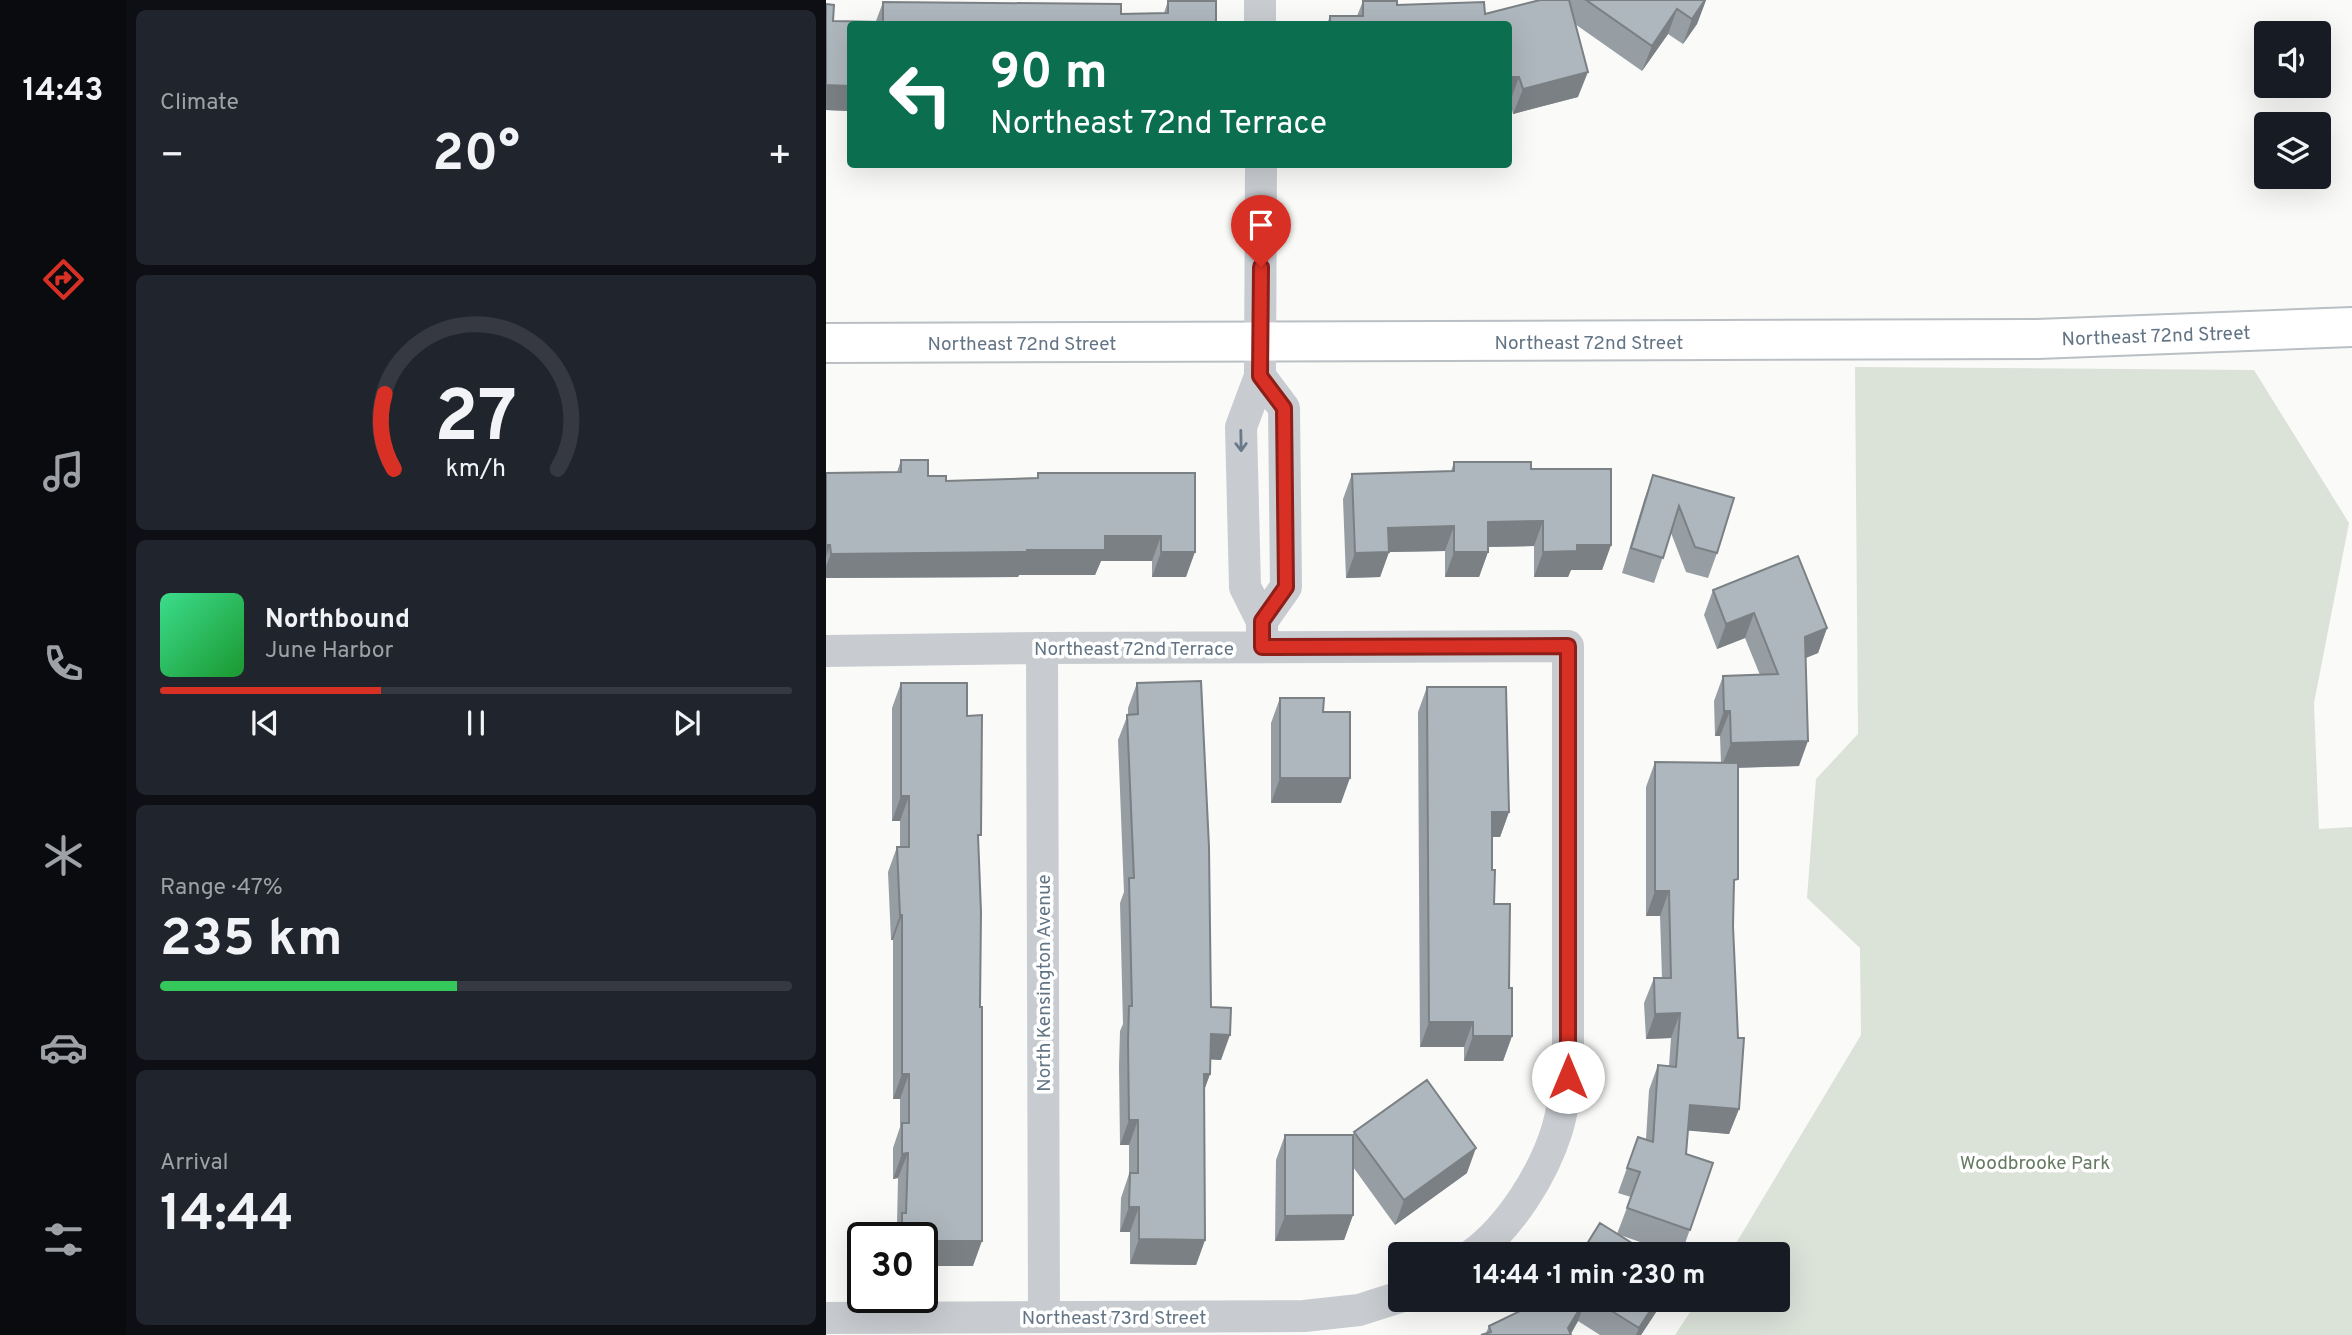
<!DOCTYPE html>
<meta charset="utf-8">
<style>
:root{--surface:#171b24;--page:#20242c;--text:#f1f3f6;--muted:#9ea1a6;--line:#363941;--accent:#d93025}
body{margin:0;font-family:Overpass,sans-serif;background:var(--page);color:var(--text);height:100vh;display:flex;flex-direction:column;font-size:26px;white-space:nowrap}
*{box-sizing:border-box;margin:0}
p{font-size:23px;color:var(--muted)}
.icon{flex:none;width:38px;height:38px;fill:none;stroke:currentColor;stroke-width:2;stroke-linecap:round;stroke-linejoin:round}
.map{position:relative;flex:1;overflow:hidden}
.details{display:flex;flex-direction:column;gap:10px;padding:10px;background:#0d0f14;width:700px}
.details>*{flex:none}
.banner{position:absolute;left:21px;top:21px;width:665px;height:147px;border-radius:7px;box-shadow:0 7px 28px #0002;background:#0b6e4f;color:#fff;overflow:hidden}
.controls{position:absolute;left:1428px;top:21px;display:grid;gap:14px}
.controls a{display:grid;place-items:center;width:77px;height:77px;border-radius:7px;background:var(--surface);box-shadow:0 7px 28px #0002;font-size:35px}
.speed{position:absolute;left:21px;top:1222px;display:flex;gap:14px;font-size:35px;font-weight:700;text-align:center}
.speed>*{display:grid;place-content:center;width:91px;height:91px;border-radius:50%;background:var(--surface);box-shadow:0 7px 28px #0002;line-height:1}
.speed .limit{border:4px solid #111;border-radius:10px;background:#fff;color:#111}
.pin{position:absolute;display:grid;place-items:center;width:60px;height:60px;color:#fff;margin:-72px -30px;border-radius:50% 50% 50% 0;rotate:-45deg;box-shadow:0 0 7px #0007}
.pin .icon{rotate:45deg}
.me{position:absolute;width:77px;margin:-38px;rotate:0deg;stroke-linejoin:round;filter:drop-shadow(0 0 5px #0008)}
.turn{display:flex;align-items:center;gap:24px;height:147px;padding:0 28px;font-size:32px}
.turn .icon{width:91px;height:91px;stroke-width:2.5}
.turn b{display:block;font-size:49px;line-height:60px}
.big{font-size:52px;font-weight:700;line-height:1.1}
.details .card{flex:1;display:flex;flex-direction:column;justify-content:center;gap:10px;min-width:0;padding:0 24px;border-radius:10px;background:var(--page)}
.details .dial{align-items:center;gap:0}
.dial svg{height:182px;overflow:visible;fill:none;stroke:var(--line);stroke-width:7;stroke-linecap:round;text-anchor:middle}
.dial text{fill:var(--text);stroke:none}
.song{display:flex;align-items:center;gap:21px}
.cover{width:84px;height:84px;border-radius:10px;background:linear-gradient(135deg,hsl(150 70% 55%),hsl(130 70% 35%))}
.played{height:7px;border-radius:4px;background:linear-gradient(90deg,var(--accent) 35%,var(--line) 35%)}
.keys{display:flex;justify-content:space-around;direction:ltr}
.heat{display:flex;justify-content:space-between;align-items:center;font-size:38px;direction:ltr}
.charge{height:10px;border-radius:5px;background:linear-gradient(90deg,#34c759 47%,var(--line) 0)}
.trip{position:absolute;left:562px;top:1242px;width:402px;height:70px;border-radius:7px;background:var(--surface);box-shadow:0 7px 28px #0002;font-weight:700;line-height:70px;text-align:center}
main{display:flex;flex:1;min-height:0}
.menu{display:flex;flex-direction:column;width:126px;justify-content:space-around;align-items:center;background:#090b0e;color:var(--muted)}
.menu .icon{width:49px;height:49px}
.menu .active{color:var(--accent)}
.menu b{font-size:32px;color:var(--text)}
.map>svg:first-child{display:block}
.green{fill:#dbe2d8}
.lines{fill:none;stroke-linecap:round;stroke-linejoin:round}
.secondary-casing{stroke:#babfc4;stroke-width:42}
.street{stroke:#c8ccd0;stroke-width:32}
.secondary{stroke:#fff;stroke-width:38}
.wall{fill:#969da3}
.shaded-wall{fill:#7a8084}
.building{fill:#aeb7bd;stroke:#7a8084;stroke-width:2}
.oneway{stroke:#687989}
.route-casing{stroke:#8d1f18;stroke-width:18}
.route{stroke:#d93025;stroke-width:12}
.labels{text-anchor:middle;stroke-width:7;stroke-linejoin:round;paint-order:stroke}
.street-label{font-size:19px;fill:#637585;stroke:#fff}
.park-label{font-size:19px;fill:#667b62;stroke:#fff}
</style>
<main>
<nav class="menu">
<b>14:43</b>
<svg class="icon active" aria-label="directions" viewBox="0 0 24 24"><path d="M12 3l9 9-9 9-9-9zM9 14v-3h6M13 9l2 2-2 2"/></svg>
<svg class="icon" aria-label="music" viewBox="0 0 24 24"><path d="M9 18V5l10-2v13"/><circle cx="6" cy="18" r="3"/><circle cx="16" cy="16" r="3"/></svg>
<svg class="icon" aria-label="phone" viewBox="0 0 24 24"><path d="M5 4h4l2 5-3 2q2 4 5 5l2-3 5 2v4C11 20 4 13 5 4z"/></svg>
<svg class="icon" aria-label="climate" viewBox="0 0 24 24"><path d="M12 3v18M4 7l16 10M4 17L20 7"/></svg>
<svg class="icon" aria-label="car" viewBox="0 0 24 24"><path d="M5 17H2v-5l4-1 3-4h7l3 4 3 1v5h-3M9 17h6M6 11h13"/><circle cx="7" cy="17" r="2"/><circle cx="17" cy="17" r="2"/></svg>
<svg class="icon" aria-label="filters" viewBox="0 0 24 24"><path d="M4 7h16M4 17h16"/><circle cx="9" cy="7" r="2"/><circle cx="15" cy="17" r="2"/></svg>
</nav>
<section class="details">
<div class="card"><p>Climate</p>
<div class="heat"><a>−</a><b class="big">20°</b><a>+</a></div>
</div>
<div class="card dial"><svg viewBox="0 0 100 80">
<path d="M14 69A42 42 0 1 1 86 69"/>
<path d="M14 69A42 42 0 0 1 10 36" stroke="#d93025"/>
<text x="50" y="56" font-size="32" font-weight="700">27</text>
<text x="50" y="72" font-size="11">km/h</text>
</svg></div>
<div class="card">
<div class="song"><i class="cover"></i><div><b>Northbound</b><p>June Harbor</p></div></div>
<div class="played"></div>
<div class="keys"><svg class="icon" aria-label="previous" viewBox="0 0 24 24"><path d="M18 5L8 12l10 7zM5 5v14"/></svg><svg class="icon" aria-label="pause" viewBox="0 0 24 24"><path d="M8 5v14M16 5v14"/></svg><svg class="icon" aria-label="next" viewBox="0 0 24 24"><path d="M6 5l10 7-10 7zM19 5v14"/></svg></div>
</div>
<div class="card"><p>Range · 47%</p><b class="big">235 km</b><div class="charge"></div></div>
<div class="card"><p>Arrival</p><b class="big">14:44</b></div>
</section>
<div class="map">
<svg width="1526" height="1335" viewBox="0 0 1526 1335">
<rect width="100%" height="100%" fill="#fafaf8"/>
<path class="green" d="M 1029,367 L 1428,370 L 1523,523 L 1488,703 L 1493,829 L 1526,827 L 1526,1335 L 849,1335 L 872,1300 L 952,1300 L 952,1255 L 903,1255 L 1035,1035 L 1034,948 L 981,898 L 990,779 L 1032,734 Z"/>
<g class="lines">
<defs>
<path id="secondary" d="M 0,343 L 1211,339 L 1526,327"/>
</defs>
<use href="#secondary" class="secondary-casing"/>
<path class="street" d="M 434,0 L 434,24
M 435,164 L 434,376 L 415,427 L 419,587 L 436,621 L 436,647
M 434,376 L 458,408 L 460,587 L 436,621
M 216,648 L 218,1317
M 0,651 L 216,648 L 742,646 L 742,1077 C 739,1095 736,1113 731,1130 C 717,1175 684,1227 646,1255
M 0,1318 L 478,1316 L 533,1310 L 574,1297"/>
<use href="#secondary" class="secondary"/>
</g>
<path class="wall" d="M 744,0 L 880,0 L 871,24 L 857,44 L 842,34 L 816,71 L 749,24 L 752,97 L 687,114 L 684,102 L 682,102 L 682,24 L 501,24 L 504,16 L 531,16 L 537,1 L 659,14 L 743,2 Z
M 342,1 L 390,1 L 24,111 L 0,110 L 0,4 L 7,21 L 50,21 L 57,2 L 295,14 L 338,13 Z
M 75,460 L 102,476 L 120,481 L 211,478 L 212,473 L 369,473 L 360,577 L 326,577 L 326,561 L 275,561 L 269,575 L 193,575 L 192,577 L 0,578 L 0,473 L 71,472 Z
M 628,462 L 705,469 L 785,545 L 776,570 L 745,570 L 742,577 L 708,577 L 708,546 L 662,547 L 662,552 L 653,577 L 619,577 L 619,551 L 563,552 L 554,577 L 520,578 L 517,499 L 526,474 L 625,471 Z
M 827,475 L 891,553 L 882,578 L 860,572 L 845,533 L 828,583 L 796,573 L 818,500 Z
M 887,590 L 1001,628 L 992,653 L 979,658 L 973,766 L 912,768 L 907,926 L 913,1109 L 903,1134 L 862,1130 L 860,1154 L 887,1163 L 855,1255 L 852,1255 L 791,1234 L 805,1197 L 792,1193 L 812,1137 L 820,1139 L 823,1090 L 832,1065 L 843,1066 L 845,1038 L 820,1039 L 818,1003 L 828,978 L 836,978 L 834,916 L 820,916 L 820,787 L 829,762 L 895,763 L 894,736 L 889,736 L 888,701 L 897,676 L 934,675 L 919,638 L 891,649 L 878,615 Z
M 75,683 L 141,716 L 152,842 L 147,1266 L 96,1266 L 96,1237 L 67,1237 L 71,1225 L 72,1178 L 67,1179 L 67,1148 L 74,1127 L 74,1099 L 67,1099 L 67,940 L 65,940 L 62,872 L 71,847 L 74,847 L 74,821 L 66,821 L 66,708 Z
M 311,683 L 385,1007 L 395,1060 L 384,1059 L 384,1074 L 378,1090 L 379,1240 L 370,1265 L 304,1264 L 304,1232 L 294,1232 L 295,1198 L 303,1174 L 303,1145 L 294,1145 L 293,1066 L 294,1031 L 297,1024 L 294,903 L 298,892 L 292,740 L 302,714 L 302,708 Z
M 601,687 L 683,812 L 674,837 L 666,837 L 666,870 L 668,904 L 683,988 L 686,1036 L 677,1061 L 638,1061 L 638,1047 L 594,1047 L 592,712 Z
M 454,698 L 497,712 L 515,803 L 445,803 L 445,723 Z
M 528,1132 L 641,1173 L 569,1225 L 527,1167 L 527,1215 L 518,1240 L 449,1241 L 450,1160 L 459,1135 L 527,1135 Z
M 717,1300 L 838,1300 L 815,1335 L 774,1335 L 752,1321 L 745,1334 L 660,1333 L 663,1326 Z"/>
<path class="shaded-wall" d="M 880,0 L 871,24 L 857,44 L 866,19 Z
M 851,9 L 842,34 L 816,71 L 826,46 Z
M 762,72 L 752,97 L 687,114 L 697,89 Z
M 682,77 L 693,77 L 684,102 L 682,102 Z
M 0,85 L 24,86 L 24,111 L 0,110 Z
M 717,521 L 708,546 L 653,547 L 662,522 Z
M 628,526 L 619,551 L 563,552 L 554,577 L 520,578 L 529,553 L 562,528 Z
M 279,536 L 335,536 L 326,561 L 275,561 L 269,575 L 193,575 L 192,577 L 0,578 L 0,566 L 5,554 L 201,550 Z
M 0,545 L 4,545 L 0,557 Z
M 751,545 L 785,545 L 776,570 L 745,570 L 742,577 L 708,577 L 717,552 Z
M 335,552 L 369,552 L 360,577 L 326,577 Z
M 628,552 L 662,552 L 653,577 L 619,577 Z
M 928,613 L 919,638 L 891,649 L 900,624 Z
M 1001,628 L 992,653 L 970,662 L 979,637 Z
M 898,711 L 904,711 L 894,736 L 889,736 Z
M 982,741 L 973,766 L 895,768 L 905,743 Z
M 454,778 L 524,778 L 515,803 L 445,803 Z
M 75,796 L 83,796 L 74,821 L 66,821 Z
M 666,812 L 683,812 L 674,837 L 657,837 Z
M 829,891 L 843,891 L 834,916 L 820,916 Z
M 74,915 L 76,915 L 67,940 L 65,940 Z
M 854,1013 L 845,1038 L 820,1039 L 829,1014 Z
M 603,1022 L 647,1022 L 638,1047 L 594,1047 Z
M 385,1034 L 404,1035 L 395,1060 L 376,1059 Z
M 647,1036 L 686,1036 L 677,1061 L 638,1061 Z
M 76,1074 L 83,1074 L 74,1099 L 67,1099 Z
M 378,1074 L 384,1074 L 375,1099 Z
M 864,1105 L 913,1109 L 903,1134 L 855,1130 Z
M 303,1120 L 312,1120 L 303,1145 L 294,1145 Z
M 650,1148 L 641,1173 L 569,1225 L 578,1200 Z
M 82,1153 L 72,1178 L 67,1179 L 76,1154 Z
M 303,1207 L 313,1207 L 304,1232 L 294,1232 Z
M 527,1215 L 518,1240 L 449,1241 L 459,1216 Z
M 313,1239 L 379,1240 L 370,1265 L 304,1264 Z
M 96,1241 L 156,1241 L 147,1266 L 96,1266 Z
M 759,1300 L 760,1300 L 752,1321 L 744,1335 L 742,1328 Z
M 831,1300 L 838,1300 L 815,1335 L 810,1335 L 813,1328 Z"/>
<path class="building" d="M 714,0 L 743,0 L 762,72 L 697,89 L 693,77 L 682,77 L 682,24 L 504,24 L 504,16 L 537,16 L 537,1 L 571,1 L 571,5 L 658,2 L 659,14 Z
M 760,0 L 879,0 L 866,19 L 851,9 L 826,46 Z
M 342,1 L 390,1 L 390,24 L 24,24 L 24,86 L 0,85 L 0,4 L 8,5 L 7,21 L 57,22 L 57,2 L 295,4 L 295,14 L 342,13 Z
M 75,460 L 102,460 L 102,476 L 120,476 L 120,481 L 212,478 L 212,473 L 369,473 L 369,552 L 335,552 L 335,536 L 279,536 L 279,550 L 201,550 L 201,552 L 5,554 L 4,545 L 0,545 L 0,473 L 75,472 Z
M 628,462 L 705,462 L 705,469 L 785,469 L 785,545 L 751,545 L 751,551 L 717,552 L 717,521 L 662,522 L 662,552 L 628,552 L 628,526 L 562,528 L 563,552 L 529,553 L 526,474 L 628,471 Z
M 827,475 L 908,498 L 891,553 L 869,547 L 853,506 L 837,558 L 805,548 Z
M 972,556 L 1001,628 L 979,637 L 982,741 L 905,743 L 904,711 L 898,711 L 897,676 L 952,674 L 928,613 L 900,624 L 887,590 Z
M 375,681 L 383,847 L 385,1007 L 405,1008 L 404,1035 L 385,1034 L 384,1074 L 378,1074 L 379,1240 L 313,1239 L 313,1207 L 303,1207 L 304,1173 L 312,1173 L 312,1120 L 303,1120 L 302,1041 L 303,1006 L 306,1006 L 303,878 L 308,878 L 301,715 L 312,714 L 311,683 Z
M 75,683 L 141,683 L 141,716 L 156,715 L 155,835 L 152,835 L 155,912 L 154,1007 L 156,1007 L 156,1241 L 96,1241 L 96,1237 L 76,1237 L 76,1213 L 80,1213 L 82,1153 L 76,1154 L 76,1123 L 83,1123 L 83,1074 L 76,1074 L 76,915 L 74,915 L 71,847 L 83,847 L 83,796 L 75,796 Z
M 601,687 L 680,687 L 683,812 L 666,812 L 666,870 L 669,870 L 668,904 L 684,904 L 683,988 L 686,988 L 686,1036 L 647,1036 L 647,1022 L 603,1022 Z
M 454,698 L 498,698 L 497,712 L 524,712 L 524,778 L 454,778 Z
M 829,762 L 912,763 L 912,879 L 908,880 L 907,926 L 912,1038 L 918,1038 L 913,1109 L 864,1105 L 860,1154 L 887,1163 L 864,1230 L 801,1208 L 814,1172 L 801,1168 L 812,1137 L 827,1142 L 832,1065 L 850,1067 L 854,1013 L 829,1014 L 828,978 L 845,978 L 843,891 L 829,891 Z
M 601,1080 L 650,1148 L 578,1200 L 528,1132 Z
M 459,1135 L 527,1135 L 527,1215 L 459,1216 Z
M 774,1223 L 825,1255 L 754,1255 Z
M 717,1300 L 759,1300 L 742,1328 L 745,1335 L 655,1335 L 665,1332 L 663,1326 Z
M 768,1300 L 831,1300 L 813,1328 Z"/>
<defs><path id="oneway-shaft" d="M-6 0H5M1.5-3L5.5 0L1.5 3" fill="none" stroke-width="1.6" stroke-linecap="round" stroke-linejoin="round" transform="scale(1.75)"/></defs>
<use class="oneway" href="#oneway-shaft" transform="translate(415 441) rotate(89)"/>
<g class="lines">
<defs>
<path id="route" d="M 435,267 L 434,376 L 458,408 L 460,587 L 436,621 L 436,647 L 742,646 L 742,1077"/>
</defs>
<use href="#route" class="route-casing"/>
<use href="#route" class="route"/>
</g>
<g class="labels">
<g class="street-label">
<text transform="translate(1330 335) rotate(-2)" y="7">Northeast 72nd Street</text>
<text x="763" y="349">Northeast 72nd Street</text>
<text x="196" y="350">Northeast 72nd Street</text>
<text x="308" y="655">Northeast 72nd Terrace</text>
<text transform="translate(217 983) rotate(-90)" y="7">North Kensington Avenue</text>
<text x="288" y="1324">Northeast 73rd Street</text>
</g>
<g class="park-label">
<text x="1209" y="1169">Woodbrooke Park</text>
</g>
</g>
</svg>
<div class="controls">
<a><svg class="icon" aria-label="sound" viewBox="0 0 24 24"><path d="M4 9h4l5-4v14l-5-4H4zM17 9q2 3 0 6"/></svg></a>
<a><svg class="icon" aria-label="layers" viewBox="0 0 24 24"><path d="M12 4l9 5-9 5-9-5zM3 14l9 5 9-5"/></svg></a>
</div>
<div class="speed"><div class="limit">30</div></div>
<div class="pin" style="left:435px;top:267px;background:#d93025"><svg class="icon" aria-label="arrive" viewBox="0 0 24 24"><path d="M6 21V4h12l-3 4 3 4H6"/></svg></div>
<svg class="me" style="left:742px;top:1077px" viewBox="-20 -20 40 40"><circle r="19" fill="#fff"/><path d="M0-13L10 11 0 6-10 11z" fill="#d93025"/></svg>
<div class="trip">14:44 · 1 min · 230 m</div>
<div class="banner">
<div class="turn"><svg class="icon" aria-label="left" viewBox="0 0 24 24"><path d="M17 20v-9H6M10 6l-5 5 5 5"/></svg><div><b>90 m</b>Northeast 72nd Terrace</div></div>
</div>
</div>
</main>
